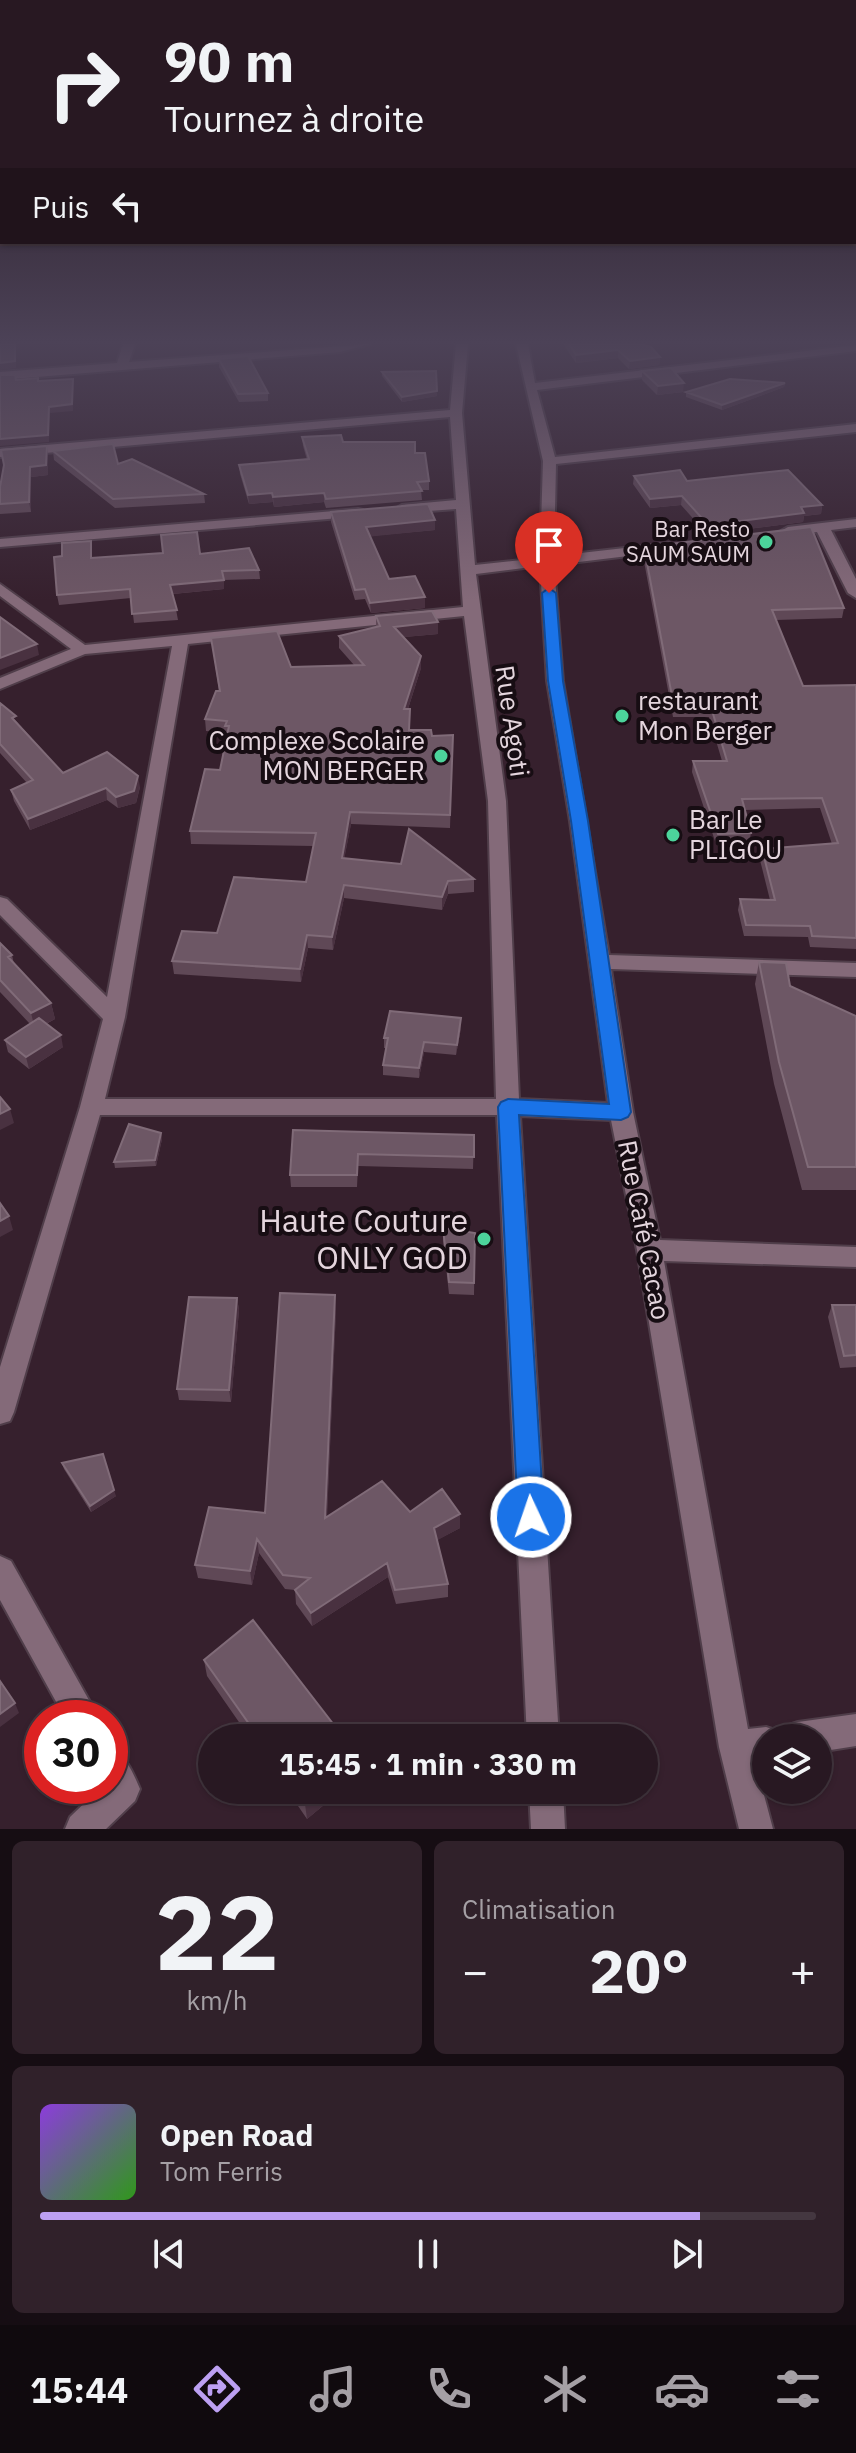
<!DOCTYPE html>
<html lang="fr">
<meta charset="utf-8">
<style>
:root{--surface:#281822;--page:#30212a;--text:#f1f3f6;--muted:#a5a0a5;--line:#443740;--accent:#bca0f2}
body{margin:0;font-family:"IBM Plex Sans",sans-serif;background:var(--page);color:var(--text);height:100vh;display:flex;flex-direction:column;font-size:30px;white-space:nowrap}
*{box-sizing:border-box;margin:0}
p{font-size:26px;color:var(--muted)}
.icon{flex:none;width:44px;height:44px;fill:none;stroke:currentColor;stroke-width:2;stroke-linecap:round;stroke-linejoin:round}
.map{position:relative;height:1829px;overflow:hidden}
.side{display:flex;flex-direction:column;gap:12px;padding:12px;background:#160d13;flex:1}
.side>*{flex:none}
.guide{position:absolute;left:0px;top:0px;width:856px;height:244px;box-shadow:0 2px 6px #0004,0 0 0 2px var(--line);background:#281822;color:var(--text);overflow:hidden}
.fabs{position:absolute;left:752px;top:1724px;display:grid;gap:16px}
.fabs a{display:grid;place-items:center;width:80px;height:80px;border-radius:50%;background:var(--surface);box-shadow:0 2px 6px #0004,0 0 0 2px var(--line);font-size:40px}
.speed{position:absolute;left:24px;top:1700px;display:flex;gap:16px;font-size:40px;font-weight:700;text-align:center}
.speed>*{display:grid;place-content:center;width:104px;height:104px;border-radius:50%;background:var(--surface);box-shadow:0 2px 6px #0004,0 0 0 2px var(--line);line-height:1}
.speed .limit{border:12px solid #d22;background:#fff;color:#111}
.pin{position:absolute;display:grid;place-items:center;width:68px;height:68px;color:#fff;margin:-82px -34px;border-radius:50% 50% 50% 0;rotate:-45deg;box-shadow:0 0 8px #0007}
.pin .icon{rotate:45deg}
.me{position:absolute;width:88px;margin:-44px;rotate:357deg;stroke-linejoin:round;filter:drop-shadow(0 0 6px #0008)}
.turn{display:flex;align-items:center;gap:28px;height:168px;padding:0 32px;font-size:36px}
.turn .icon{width:104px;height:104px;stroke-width:2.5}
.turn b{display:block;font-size:56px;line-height:68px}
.then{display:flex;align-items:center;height:76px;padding:0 32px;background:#0003;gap:16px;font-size:30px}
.big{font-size:60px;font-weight:800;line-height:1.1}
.side .tile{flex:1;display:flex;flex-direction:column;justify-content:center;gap:12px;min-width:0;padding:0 28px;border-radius:12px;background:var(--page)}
.side .dial{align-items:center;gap:0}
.dial b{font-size:104px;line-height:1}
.song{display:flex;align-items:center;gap:24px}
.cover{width:96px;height:96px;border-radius:12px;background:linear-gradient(135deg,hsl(270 70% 55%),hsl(110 70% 35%))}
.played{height:8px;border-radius:4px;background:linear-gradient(90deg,var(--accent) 85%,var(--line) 85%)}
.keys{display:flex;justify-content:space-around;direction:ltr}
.heat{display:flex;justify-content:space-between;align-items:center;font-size:44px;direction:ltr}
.side .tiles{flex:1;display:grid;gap:12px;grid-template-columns:1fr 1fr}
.tile:last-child{grid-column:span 2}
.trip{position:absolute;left:198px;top:1724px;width:460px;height:80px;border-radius:40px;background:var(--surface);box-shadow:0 2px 6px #0004,0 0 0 2px var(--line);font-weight:800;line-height:80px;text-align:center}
.tabs{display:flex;height:128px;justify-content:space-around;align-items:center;background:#100a0e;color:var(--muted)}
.tabs .icon{width:56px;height:56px}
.tabs .active{color:var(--accent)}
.tabs b{font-size:36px;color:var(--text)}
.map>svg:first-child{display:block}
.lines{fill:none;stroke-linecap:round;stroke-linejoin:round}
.minor-casing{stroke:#503e4a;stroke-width:4}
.minor{fill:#846a79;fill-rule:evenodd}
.wall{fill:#5f4856}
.shaded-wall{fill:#493140}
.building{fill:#6d5765;stroke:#806b78;stroke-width:2}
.route{fill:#1a73e8;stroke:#114b97;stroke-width:2}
.poi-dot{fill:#4cd49b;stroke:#170d13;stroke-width:3}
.labels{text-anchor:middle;stroke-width:8;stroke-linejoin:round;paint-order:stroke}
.far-poi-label{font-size:22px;fill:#e4d5dd;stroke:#170d13;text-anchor:end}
.poi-label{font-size:26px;fill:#e4d5dd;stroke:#170d13;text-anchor:start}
.street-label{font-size:26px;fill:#e4d5dd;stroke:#170d13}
.near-poi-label{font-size:32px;fill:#e4d5dd;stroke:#170d13;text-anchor:end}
</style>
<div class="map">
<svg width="856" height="1829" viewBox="0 0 856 1829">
<rect width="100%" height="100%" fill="#36202d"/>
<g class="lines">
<defs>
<path id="minor" d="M 123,344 L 135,344 L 129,362 L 370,344 L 340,352 L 0,380 L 0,372 L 117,363 Z
M 456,344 L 468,344 L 462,413 L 475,565 L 540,558 L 543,461 L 516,344 L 528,344 L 535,383 L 856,345 L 856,351 L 537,390 L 555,457 L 856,424 L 856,432 L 556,464 L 554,556 L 669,543 L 676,547 L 669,551 L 554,565 L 563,681 L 609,955 L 856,963 L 856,977 L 611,969 L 633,1112 L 660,1240 L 856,1247 L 856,1267 L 664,1261 L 748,1729 L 766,1727 L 778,1731 L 780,1738 L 766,1738 L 766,1759 L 755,1761 L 773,1829 L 739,1829 L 719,1747 L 637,1250 L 611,1120 L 520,1116 L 559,1738 L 527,1738 L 497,1115 L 100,1115 L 14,1412 L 10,1421 L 0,1424 L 0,1367 L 80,1107 L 103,1019 L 0,915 L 0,897 L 7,899 L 107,997 L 172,646 L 85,654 L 0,689 L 0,678 L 71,649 L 0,596 L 0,584 L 85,645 L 463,607 L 456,509 L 402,513 L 395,509 L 402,505 L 456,500 L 450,417 L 0,457 L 0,449 L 450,410 ZM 540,566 L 547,681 L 570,821 L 608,1103 L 519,1099 L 506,801 L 476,574 ZM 464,616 L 488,801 L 496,1099 L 105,1099 L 125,1017 L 188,644 Z
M 358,509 L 363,510 L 363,516 L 0,547 L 0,539 Z
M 856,519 L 856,527 L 831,530 L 856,579 L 856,598 L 848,593 L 817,532 L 788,535 L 781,531 L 788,527 Z
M 0,1556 L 11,1561 L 99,1718 L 65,1718 L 0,1600 Z
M 856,1714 L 856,1746 L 818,1752 L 818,1738 L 782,1738 L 786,1726 L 798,1722 Z
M 110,1749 C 127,1756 133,1773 140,1789 L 135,1801 L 106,1829 L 65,1829 L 70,1817 L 102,1786 L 110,1786 Z
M 529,1790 L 563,1790 L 565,1829 L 531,1829 Z"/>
</defs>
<use href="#minor" class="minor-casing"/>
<use href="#minor" class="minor"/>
</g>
<path class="wall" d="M 563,344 L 640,344 L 660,357 L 659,365 L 629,369 L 618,358 L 576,363 Z
M 219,359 L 268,393 L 268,401 L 239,402 L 219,367 Z
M 642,371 L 683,392 L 657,395 L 642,380 Z
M 382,372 L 437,396 L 402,402 L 382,376 Z
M 785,383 L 784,387 L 722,410 L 686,397 L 686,392 Z
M 302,437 L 415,453 L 429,481 L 429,490 L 421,490 L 422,500 L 326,508 L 324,502 L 274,507 L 273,502 L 249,504 L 240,474 L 239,465 L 307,460 L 303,446 Z
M 1,450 L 48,456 L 48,475 L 31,477 L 31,512 L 0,514 L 0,487 L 4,467 Z
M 53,451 L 118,464 L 204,494 L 205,503 L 115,508 L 54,460 Z
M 634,476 L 687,481 L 822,505 L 821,514 L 804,516 L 803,522 L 707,534 L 681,505 L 650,508 L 633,484 Z
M 331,512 L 435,530 L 370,536 L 389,579 L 425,597 L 425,608 L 371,613 L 365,599 L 355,600 L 331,522 Z
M 644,547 L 844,608 L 842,618 L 776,620 L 803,686 L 856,685 L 856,949 L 810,947 L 808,937 L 744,936 L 738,910 L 740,899 L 770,900 L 760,860 L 762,849 L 832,844 L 820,808 L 745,810 L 751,833 L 749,843 L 716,844 L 692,772 L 693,761 L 722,761 L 709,717 L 673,717 L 643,556 Z
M 92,550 L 92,558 L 200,554 L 259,570 L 260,579 L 224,580 L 224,589 L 173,594 L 178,620 L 134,623 L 131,598 L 59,605 L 57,595 L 62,556 Z
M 376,616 L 438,622 L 438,634 L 404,637 L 421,668 L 408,709 L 410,722 L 410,730 L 432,736 L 453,735 L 450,828 L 351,824 L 344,859 L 474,879 L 474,892 L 448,894 L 442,910 L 344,898 L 333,950 L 308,948 L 301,982 L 174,974 L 172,961 L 217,933 L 306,882 L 313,846 L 191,844 L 190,831 L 220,770 L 226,738 L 226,733 L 206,731 L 205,719 L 219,691 L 211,638 L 291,667 L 354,665 L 339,648 L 339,636 L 376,627 Z
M 0,703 L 63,773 L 140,787 L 136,803 L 118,808 L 107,800 L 30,830 L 14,801 L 11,790 L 27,783 L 0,753 Z
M 0,943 L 12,955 L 14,964 L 51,1003 L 55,1019 L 46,1024 L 63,1047 L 29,1069 L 8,1052 L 5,1040 L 30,1024 L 0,992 Z
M 759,962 L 790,986 L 856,1016 L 856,1190 L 802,1190 L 774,1084 L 755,984 Z
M 461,1028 L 456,1055 L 424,1052 L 419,1078 L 383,1075 L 383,1065 L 386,1048 L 384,1048 L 384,1038 Z
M 293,1130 L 474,1135 L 473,1169 L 358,1166 L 357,1187 L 291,1187 L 290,1175 Z
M 161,1133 L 162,1139 L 156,1166 L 115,1168 L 114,1162 Z
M 443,1228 L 475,1233 L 474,1295 L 449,1294 L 443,1240 Z
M 237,1298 L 239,1310 L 231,1402 L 179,1400 L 177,1389 Z
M 832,1305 L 856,1305 L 856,1367 L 840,1368 L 828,1317 Z
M 336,1310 L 327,1516 L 410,1512 L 460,1528 L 437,1540 L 448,1584 L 448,1597 L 396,1604 L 388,1577 L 312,1626 L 296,1604 L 295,1590 L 285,1589 L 259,1553 L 252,1585 L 198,1578 L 195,1565 L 265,1513 Z
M 62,1463 L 116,1496 L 91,1512 L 64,1469 Z
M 204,1660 L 344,1738 L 250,1738 L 207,1676 Z
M 287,1790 L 342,1790 L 307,1819 Z"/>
<path class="shaded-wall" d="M 15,344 L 16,344 L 16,368 L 0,370 L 0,363 Z
M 618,350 L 618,358 L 576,363 L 576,355 Z
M 660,357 L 659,365 L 629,369 L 630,361 Z
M 73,379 L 73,411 L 50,413 L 49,442 L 0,446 L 0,439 Z
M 684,383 L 683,392 L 657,395 L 658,386 Z
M 785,383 L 784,387 L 722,410 L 722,405 Z
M 437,391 L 437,396 L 402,402 L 402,397 Z
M 47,446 L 48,456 L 48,475 L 31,477 L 31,512 L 29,502 L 30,467 Z
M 272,493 L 273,502 L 249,504 L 248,495 Z
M 324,493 L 324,502 L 274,507 L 273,497 Z
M 682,496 L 681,505 L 650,508 L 650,499 Z
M 822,505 L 821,514 L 804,516 L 803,522 L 707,534 L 708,525 L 801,507 Z
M 435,520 L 435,530 L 366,537 L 366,527 Z
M 224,580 L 224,589 L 172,594 L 170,585 Z
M 425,597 L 425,608 L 371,613 L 370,603 Z
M 438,622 L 438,634 L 394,638 L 394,627 Z
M 37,644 L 39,655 L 0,670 L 0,658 Z
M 421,656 L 421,668 L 404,721 L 404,709 Z
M 138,776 L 140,787 L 136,803 L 118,808 L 116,797 Z
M 106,788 L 107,800 L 30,830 L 28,819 Z
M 350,812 L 351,824 L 342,871 L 342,858 Z
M 448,881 L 448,894 L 442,910 L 442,897 Z
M 344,885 L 344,898 L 333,950 L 332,937 Z
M 307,935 L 308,948 L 301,982 L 300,969 Z
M 51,1003 L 55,1019 L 35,1029 L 31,1013 Z
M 461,1018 L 461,1028 L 456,1055 L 457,1045 Z
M 61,1035 L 63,1047 L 29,1069 L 26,1057 Z
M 424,1042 L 424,1052 L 419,1078 L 419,1068 Z
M 10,1109 L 14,1123 L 0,1130 L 0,1114 Z
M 161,1133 L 162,1139 L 156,1166 L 155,1160 Z
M 9,1216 L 13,1230 L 0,1237 L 0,1221 Z
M 335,1295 L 336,1310 L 326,1532 L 325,1518 Z
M 237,1298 L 239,1310 L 231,1402 L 229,1390 Z
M 114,1490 L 116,1496 L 91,1512 L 90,1506 Z
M 460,1514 L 460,1528 L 434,1542 L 434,1528 Z
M 257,1539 L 259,1553 L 252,1585 L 250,1571 Z
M 387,1563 L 388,1577 L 312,1626 L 311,1613 Z
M 15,1703 L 19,1713 L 0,1727 L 0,1714 Z
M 322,1790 L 342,1790 L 307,1819 L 305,1804 Z"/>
<path class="building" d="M 0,344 L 15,344 L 15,361 L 0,363 Z
M 569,344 L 640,344 L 651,347 L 660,357 L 630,361 L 618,350 L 576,355 Z
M 248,356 L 268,393 L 238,394 L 219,359 Z
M 671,368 L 684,383 L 658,386 L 642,371 Z
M 436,371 L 437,391 L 402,397 L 382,372 Z
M 0,375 L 15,375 L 16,380 L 38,378 L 38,381 L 73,379 L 72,404 L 49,407 L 48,435 L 0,439 Z
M 730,379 L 785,383 L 722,405 L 686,392 Z
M 341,435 L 343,442 L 415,442 L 415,453 L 425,453 L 429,481 L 417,482 L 422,491 L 326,499 L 324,493 L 273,497 L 272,493 L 248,495 L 239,465 L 309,459 L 302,437 Z
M 113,444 L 118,464 L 132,459 L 204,494 L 113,499 L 53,451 Z
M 47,446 L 46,465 L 30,467 L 29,502 L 0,504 L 0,487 L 4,465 L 1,450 Z
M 680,470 L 687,481 L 788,470 L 822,505 L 801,507 L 804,513 L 708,525 L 682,496 L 650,499 L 634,476 Z
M 428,504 L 435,520 L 366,527 L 389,579 L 415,576 L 425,597 L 370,603 L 365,589 L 355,590 L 331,512 Z
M 811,527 L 844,608 L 772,610 L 803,686 L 856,685 L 856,938 L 812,936 L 810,926 L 746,925 L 740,899 L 775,900 L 762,849 L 838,843 L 822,798 L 742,799 L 751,833 L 718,834 L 693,761 L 727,761 L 711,707 L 674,707 L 644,547 Z
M 197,532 L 200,554 L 249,548 L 259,570 L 222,571 L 224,580 L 170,585 L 177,610 L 132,614 L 130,589 L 57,595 L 54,557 L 62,556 L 62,543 L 91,541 L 91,558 L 163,553 L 161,535 Z
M 432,611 L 438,622 L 394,627 L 421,656 L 404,709 L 410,709 L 409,730 L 431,730 L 432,736 L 453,735 L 450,815 L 350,812 L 342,858 L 401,864 L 409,829 L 474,879 L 448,881 L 442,897 L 344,885 L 332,937 L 307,935 L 300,969 L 172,961 L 182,931 L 217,933 L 234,877 L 306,882 L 316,833 L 190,831 L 205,769 L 220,770 L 229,726 L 225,726 L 227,721 L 205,719 L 216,691 L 220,691 L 211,638 L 277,631 L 291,667 L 364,665 L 339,636 L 380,626 L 376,616 Z
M 0,617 L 37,644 L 0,658 Z
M 0,703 L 16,716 L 12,718 L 63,773 L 107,752 L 138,776 L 134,791 L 116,797 L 106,788 L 28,819 L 11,790 L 33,780 L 0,744 Z
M 0,943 L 12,955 L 8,957 L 51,1003 L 31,1013 L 0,980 Z
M 759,962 L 786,963 L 790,986 L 856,1016 L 856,1167 L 808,1167 L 779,1062 Z
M 390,1011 L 461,1018 L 457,1045 L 424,1042 L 419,1068 L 383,1065 L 388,1038 L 384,1038 Z
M 39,1018 L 61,1035 L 26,1057 L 5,1040 Z
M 0,1097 L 10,1109 L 0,1114 Z
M 129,1124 L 161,1133 L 155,1160 L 114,1162 Z
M 293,1130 L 474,1135 L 474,1157 L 358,1154 L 357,1175 L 290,1175 Z
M 0,1203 L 9,1216 L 0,1221 Z
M 443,1228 L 475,1233 L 474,1283 L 449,1282 Z
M 280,1293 L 335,1295 L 325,1518 L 382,1481 L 410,1512 L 442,1489 L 460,1514 L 434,1528 L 448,1584 L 395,1590 L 387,1563 L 311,1613 L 295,1590 L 310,1578 L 283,1575 L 257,1539 L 250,1571 L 195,1565 L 209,1507 L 265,1513 Z
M 189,1297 L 237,1298 L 229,1390 L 177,1389 Z
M 832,1305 L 856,1305 L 856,1355 L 844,1356 Z
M 103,1454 L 114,1490 L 90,1506 L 62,1463 Z
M 253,1620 L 344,1738 L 259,1738 L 204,1660 Z
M 0,1681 L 15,1703 L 0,1714 Z
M 295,1790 L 322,1790 L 305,1804 Z"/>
<linearGradient id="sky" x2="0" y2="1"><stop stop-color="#1e1219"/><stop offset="0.57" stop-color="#4c4257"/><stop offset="1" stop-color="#4c4257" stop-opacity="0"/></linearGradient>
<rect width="856" height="600" fill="url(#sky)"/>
<path class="route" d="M 549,588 L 556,593 L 563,681 L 588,821 L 631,1112 L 628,1117 L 621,1120 L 519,1115 L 544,1517 L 541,1526 L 531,1530 L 522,1526 L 518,1517 L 498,1107 L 501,1102 L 508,1099 L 609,1104 L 571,821 L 548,681 L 542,593 Z"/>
<g class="poi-dot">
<circle cx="766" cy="542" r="8"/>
<circle cx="622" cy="716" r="8"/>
<circle cx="441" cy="756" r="8"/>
<circle cx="673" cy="835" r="8"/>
<circle cx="484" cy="1239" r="8"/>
</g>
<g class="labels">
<g class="far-poi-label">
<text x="750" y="537">Bar Resto<tspan x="750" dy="25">SAUM SAUM</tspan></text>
</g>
<g class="poi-label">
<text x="638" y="710">restaurant<tspan x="638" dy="30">Mon Berger</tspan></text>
<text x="425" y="750" text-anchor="end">Complexe Scolaire<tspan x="425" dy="30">MON BERGER</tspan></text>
<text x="689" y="829">Bar Le<tspan x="689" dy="30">PLIGOU</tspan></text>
</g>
<g class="street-label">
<text transform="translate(512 721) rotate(82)" y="9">Rue Agoti</text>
<text transform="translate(644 1230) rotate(79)" y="9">Rue Café Cacao</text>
</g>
<g class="near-poi-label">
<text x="468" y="1232">Haute Couture<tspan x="468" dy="37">ONLY GOD</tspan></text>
</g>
</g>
</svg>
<div class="fabs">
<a><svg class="icon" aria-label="layers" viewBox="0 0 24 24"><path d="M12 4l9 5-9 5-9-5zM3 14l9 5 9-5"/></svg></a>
</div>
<div class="speed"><div class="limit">30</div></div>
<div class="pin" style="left:549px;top:593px;background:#d93025"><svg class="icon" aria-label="arrive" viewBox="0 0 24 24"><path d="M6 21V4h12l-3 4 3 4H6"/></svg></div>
<svg class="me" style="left:531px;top:1517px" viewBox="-20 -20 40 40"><circle r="17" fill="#1a73e8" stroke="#fff" stroke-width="3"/><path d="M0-11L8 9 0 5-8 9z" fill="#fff"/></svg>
<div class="trip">15:45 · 1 min · 330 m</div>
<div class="guide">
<div class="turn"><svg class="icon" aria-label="right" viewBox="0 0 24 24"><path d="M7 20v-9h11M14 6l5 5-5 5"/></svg><div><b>90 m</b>Tournez à droite</div></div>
<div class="then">Puis<svg class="icon" aria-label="left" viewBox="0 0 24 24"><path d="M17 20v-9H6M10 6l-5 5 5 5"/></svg></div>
</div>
</div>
<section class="side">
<div class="tiles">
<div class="tile dial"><b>22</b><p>km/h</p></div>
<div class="tile"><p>Climatisation</p>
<div class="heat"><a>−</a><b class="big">20°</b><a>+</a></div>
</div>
<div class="tile">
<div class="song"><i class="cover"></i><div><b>Open Road</b><p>Tom Ferris</p></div></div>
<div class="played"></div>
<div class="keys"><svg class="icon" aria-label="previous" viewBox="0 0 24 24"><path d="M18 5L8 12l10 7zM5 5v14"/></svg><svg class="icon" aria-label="pause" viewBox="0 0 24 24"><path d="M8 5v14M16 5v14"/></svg><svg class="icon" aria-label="next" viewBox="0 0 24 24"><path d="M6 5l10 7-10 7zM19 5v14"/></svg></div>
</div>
</div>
</section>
<nav class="tabs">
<b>15:44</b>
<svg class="icon active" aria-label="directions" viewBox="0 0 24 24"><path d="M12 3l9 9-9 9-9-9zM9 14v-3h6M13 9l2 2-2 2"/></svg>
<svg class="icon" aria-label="music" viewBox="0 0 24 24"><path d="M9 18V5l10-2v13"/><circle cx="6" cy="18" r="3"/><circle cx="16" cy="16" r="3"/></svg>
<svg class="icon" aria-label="phone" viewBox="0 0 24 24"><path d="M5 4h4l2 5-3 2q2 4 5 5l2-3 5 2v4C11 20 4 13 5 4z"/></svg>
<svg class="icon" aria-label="climate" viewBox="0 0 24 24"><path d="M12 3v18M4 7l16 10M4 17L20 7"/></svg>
<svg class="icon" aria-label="car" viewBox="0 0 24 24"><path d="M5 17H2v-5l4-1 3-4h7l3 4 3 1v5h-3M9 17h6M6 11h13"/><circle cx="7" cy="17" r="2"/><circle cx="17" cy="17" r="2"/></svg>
<svg class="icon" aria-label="filters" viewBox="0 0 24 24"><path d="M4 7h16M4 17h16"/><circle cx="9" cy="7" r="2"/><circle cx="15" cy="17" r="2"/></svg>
</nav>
